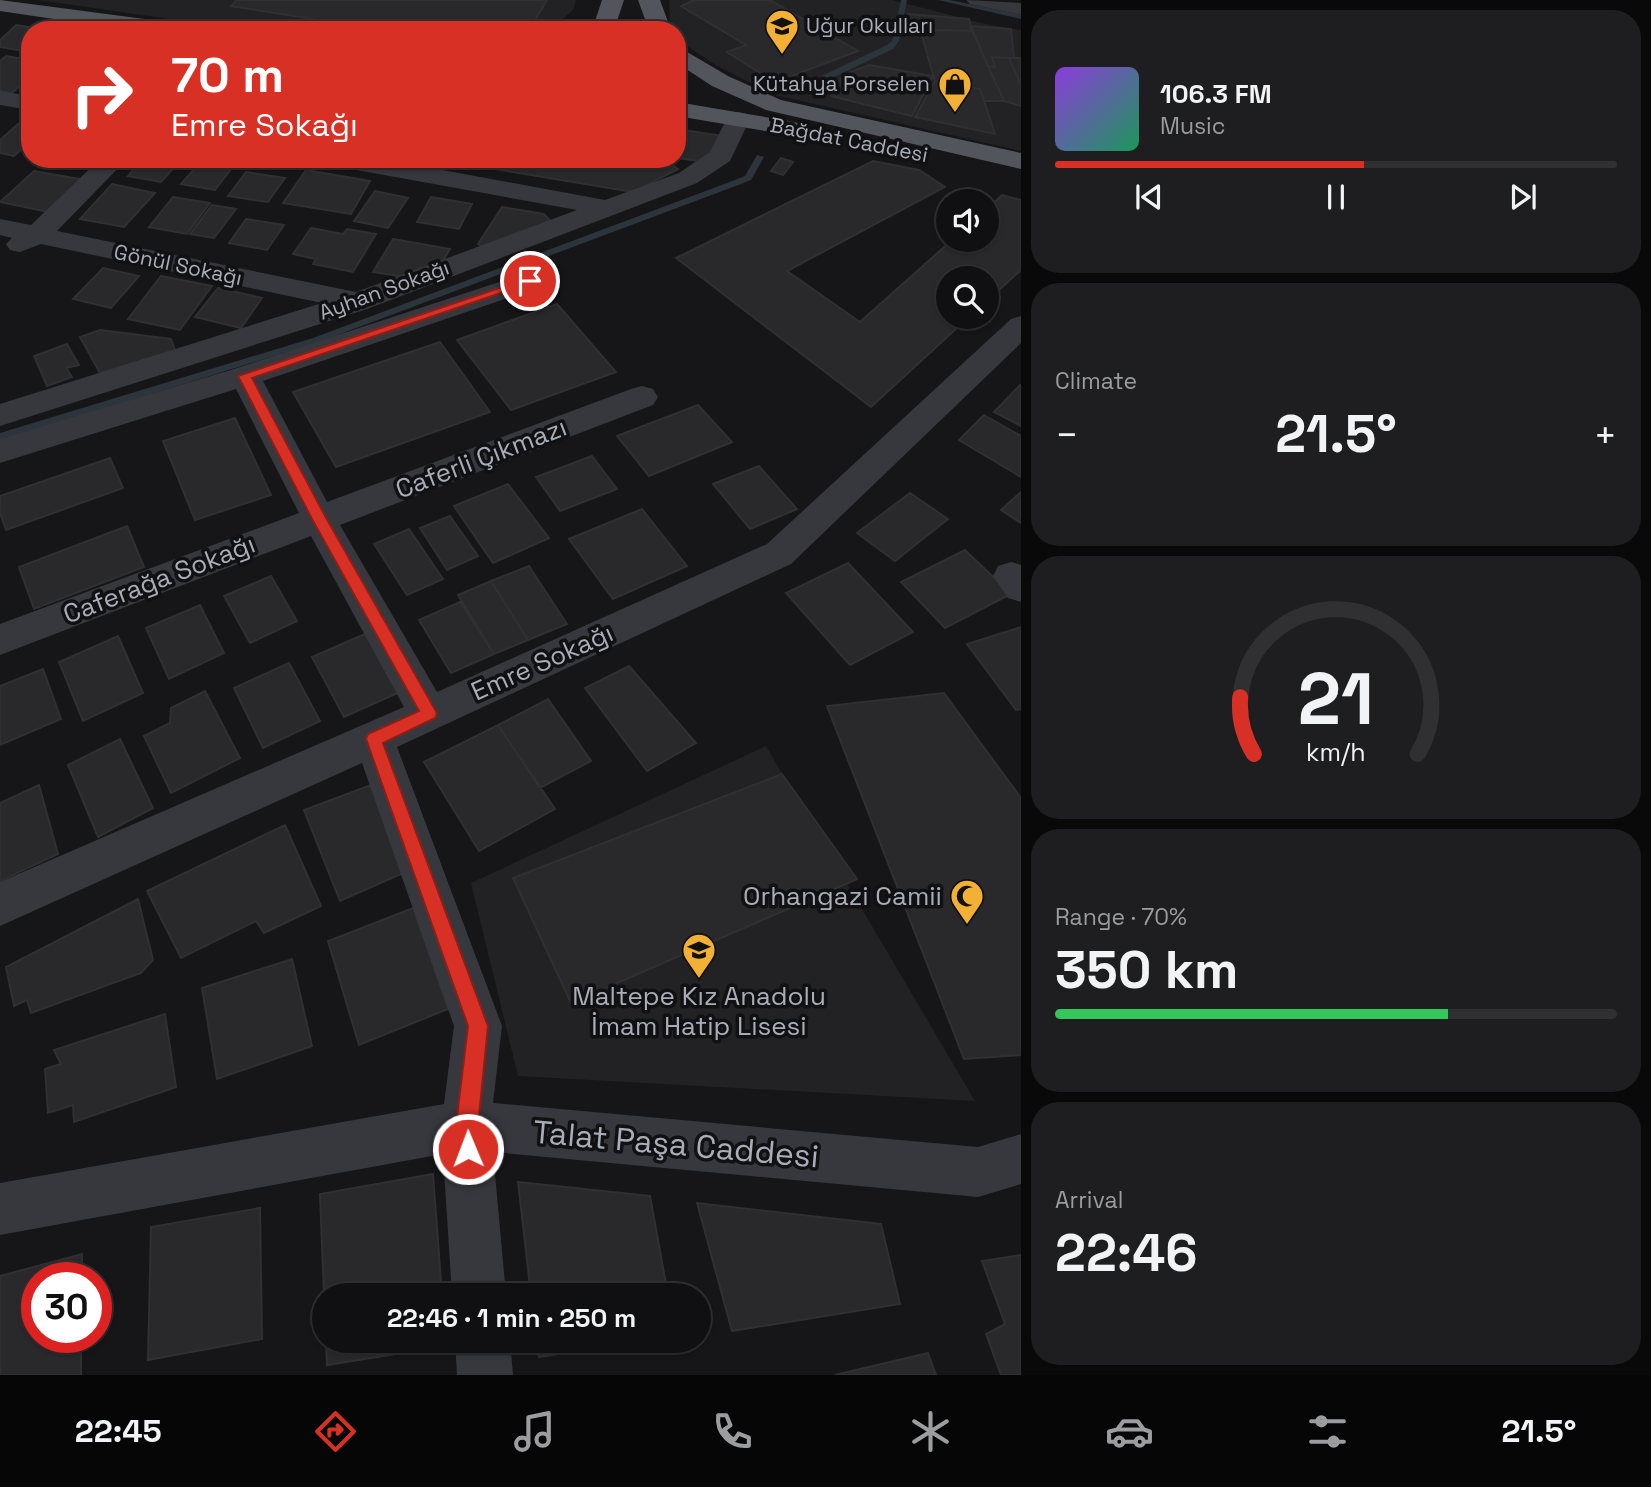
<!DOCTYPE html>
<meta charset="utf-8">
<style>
:root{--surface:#101012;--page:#1e1e20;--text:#f1f3f6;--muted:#9c9d9f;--line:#303032;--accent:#d93025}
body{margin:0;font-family:"Space Grotesk",sans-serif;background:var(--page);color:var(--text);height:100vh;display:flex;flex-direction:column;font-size:26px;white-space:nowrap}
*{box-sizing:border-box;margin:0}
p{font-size:23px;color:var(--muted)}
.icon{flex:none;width:38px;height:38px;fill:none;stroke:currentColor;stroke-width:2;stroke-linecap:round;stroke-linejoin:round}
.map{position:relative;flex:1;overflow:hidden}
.side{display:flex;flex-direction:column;gap:10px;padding:10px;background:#09090a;width:630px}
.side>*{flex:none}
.hud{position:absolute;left:21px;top:21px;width:665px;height:147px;border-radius:28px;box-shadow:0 2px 5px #0004,0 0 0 2px var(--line);background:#d93025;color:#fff;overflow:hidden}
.fabs{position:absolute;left:936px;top:189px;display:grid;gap:14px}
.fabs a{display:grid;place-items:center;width:63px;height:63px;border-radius:50%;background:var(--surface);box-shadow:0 2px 5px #0004,0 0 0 2px var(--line);font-size:35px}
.speed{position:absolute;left:21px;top:1262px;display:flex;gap:14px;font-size:35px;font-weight:700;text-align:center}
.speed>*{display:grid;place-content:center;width:91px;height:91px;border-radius:50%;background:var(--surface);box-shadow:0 2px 5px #0004,0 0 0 2px var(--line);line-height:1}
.speed .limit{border:10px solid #d22;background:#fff;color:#111}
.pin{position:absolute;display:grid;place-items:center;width:60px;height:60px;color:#fff;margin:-30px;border:4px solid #fff;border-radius:50%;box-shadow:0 2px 7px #0007}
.me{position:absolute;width:77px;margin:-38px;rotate:359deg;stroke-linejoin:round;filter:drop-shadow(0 0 5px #0008)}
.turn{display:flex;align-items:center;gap:24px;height:147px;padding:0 35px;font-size:32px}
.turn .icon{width:91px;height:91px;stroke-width:2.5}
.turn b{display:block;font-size:49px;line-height:60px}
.big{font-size:52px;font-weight:700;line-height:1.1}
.side .widget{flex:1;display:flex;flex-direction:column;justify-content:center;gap:10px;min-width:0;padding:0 24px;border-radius:28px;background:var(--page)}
.side .dial{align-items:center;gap:0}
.dial svg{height:182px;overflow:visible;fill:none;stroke:var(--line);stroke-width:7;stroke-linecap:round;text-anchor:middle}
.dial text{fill:var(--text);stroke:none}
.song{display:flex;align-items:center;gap:21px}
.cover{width:84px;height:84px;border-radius:10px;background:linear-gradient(135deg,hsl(270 70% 55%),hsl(150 70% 35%))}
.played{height:7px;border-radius:4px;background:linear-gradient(90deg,var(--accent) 55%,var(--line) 55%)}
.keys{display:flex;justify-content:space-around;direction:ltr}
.heat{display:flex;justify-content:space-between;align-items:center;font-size:38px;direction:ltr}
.charge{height:10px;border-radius:5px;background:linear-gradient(90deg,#34c759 70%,var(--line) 0)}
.trip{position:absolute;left:312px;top:1283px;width:399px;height:70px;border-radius:35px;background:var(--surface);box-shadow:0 2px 5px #0004,0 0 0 2px var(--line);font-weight:700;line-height:70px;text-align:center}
.tab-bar{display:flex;height:112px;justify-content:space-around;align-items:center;background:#060607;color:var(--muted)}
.tab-bar .icon{width:49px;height:49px}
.tab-bar .current{color:var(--accent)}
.tab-bar b{font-size:32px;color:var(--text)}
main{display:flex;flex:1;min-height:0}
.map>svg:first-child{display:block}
.built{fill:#222225}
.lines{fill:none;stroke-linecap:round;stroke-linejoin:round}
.stream{fill:#2c353c;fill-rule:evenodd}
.building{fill:#29292c;stroke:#303034;stroke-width:2}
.minor{fill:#37383d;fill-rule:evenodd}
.major{fill:#53555c;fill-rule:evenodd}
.route{fill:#d93025;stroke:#8d1f18;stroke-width:2}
.labels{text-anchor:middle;stroke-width:7;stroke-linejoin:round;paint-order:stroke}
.far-poi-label{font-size:21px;fill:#a8adb8;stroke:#111113;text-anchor:start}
.far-street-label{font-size:21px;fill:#a8adb8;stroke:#111113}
.street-label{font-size:26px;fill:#a8adb8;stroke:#111113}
.poi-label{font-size:26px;fill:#a8adb8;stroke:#111113;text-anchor:end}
.near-street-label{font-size:32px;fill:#a8adb8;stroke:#111113}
</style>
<main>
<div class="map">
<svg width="1021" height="1375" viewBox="0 0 1021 1375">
<rect width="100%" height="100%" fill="#161618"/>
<path class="built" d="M 38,0 L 576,0 L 573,10 L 550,30 L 246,30 Z
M 669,0 L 892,0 L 985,24 L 1021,30 L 1021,151 L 775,95 L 717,66 L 684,44 L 670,23 Z
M 766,746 L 975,1101 L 518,1076 L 471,883 Z"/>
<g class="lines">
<path class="stream" d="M 901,0 L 907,0 L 899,41 L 893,49 L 798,94 L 792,94 L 792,90 L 887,45 L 892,41 Z
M 938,0 L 950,0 L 1021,15 L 1021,19 Z
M 757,155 L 764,157 L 751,180 L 741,184 L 319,342 L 0,441 L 0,433 L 313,338 L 735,180 L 745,176 Z"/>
</g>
<path class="building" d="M 237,0 L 547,0 L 529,30 L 332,30 L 338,23 L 231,6 Z
M 694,0 L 770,0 L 858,51 L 781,80 L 768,78 L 727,52 L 746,45 L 681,6 Z
M 908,14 L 969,19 L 972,31 L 906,30 Z
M 16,25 L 47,30 L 30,30 L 30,52 L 0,47 L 0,40 Z
M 971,26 L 1011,29 L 1014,58 L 992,57 L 995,67 L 988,66 Z
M 920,29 L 972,31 L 1004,101 L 984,101 L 980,89 L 935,81 Z
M 6,56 L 30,60 L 30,77 L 12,93 L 0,91 L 0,61 Z
M 992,57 L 1009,58 L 1021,85 L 1021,106 L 1004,101 L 988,66 L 995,67 Z
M 1009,58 L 1021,58 L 1021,85 Z
M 869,65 L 933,76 L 912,116 L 831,96 L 843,75 Z
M 935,81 L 980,89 L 995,134 L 915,117 Z
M 18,124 L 30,126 L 30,141 L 14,156 L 0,153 L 0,140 Z
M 677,129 L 723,136 L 719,149 L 698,161 L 677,158 Z
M 781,158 L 793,162 L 783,175 L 771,171 Z
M 48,159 L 104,159 L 97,168 Z
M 143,159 L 166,159 L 179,162 L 161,182 L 128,176 Z
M 467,159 L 639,159 L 671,164 L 678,169 L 633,192 L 465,164 Z
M 202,160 L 234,165 L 215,190 L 181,184 Z
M 873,161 L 919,170 L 945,187 L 787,271 L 860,322 L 952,240 L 987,240 L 987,209 L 1002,195 L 1021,200 L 1021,270 L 987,301 L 987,278 L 948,278 L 948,317 L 969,317 L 871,407 L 676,258 Z
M 306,170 L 370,181 L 351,214 L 283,203 Z
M 34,171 L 85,180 L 53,213 L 0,202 Z
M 246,172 L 285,178 L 268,202 L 228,196 Z
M 112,184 L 155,193 L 124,227 L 80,219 Z
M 375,191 L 408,198 L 388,228 L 354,221 Z
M 173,197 L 210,203 L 187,234 L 149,227 Z
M 431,197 L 472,204 L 459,229 L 417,222 Z
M 212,205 L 236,209 L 214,238 L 190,234 Z
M 502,207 L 544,214 L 553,224 L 487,249 L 478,244 Z
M 246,219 L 284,225 L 267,250 L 229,243 Z
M 311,228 L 343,234 L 347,229 L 376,234 L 353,272 L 313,264 L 316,259 L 293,254 Z
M 393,239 L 450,249 L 441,264 L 435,262 L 431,268 L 419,268 L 411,278 L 373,272 Z
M 103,268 L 139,276 L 111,308 L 73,299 Z
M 161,276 L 212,286 L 180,330 L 128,319 Z
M 218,288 L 262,298 L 241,328 L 195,317 Z
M 557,304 L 616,372 L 511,410 L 457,340 Z
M 100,330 L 171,339 L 175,350 L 100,373 L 80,337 Z
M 440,342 L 490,412 L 336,467 L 293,392 Z
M 67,344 L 79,365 L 66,368 L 72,377 L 47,386 L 34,356 Z
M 1020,385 L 1021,385 L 1021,426 L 994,412 Z
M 698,405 L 732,442 L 649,476 L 617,436 Z
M 984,415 L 1021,436 L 1021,477 L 959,440 Z
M 235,418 L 271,495 L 195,520 L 163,441 Z
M 592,456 L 617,489 L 560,511 L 536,477 Z
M 110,458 L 123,488 L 6,530 L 0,513 L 0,496 Z
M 759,466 L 797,509 L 750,529 L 713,484 Z
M 508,484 L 549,538 L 493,563 L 454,506 Z
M 1021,492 L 1021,523 L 1001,510 Z
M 910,493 L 948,519 L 895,561 L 857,533 Z
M 642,509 L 687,566 L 613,599 L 569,539 Z
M 450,516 L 478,556 L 447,570 L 420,528 Z
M 127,526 L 144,567 L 34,609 L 19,567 Z
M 409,529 L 443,579 L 407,595 L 374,544 Z
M 965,550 L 1011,594 L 945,628 L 901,582 Z
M 848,563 L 913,632 L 850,665 L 786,593 Z
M 529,566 L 567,624 L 528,640 L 491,581 Z
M 271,576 L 297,621 L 250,643 L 224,596 Z
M 491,581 L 528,640 L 494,654 L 458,595 Z
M 460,602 L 494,654 L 451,673 L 419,620 Z
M 200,605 L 224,653 L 169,679 L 146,628 Z
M 1021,627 L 1021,709 L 1016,710 L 967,644 Z
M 367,633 L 400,692 L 344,717 L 312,657 Z
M 118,636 L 143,693 L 83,721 L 59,662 Z
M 289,663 L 320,721 L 263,748 L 234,688 Z
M 629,666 L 696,743 L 647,771 L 585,688 Z
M 43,669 L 61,719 L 0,745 L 0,686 Z
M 205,691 L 240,758 L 171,793 L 144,736 L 170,723 L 171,708 Z
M 944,693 L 1021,798 L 1021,1055 L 964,1059 L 827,706 Z
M 548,699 L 591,761 L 540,788 L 498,725 Z
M 498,725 L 555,809 L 479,851 L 424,762 Z
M 120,739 L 153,808 L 98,837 L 68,765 Z
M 782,774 L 857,879 L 571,1003 L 513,878 Z
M 39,785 L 58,854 L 0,881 L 0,803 Z
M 371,785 L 408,871 L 340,901 L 304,810 Z
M 285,825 L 321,906 L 264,933 L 256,921 L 181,958 L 147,891 Z
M 138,899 L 153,960 L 141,973 L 31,1013 L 27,1000 L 14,1006 L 6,967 Z
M 413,908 L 448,1009 L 359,1045 L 328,941 Z
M 292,959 L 312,1046 L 217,1079 L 202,988 Z
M 165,1014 L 176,1087 L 74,1122 L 73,1105 L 48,1113 L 45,1069 L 61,1064 L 54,1050 Z
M 433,1174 L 442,1295 L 324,1295 L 320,1194 Z
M 518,1182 L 650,1196 L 668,1295 L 531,1295 Z
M 697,1203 L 881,1224 L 900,1304 L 732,1331 Z
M 260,1208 L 262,1339 L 148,1360 L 151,1227 Z
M 82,1254 L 82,1278 L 37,1278 L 37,1337 L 81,1337 L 81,1375 L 0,1375 L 0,1276 Z
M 1021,1255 L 1021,1375 L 1001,1375 L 986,1334 L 1005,1324 L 982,1261 Z
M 326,1340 L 445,1340 L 446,1346 L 327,1365 Z
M 537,1340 L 645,1340 L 539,1357 Z
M 928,1353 L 936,1375 L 835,1375 Z"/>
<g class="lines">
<path class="minor" d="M 966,0 L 1021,3 L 1021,15 L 970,4 Z
M 0,91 L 30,96 L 30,110 L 0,105 Z
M 738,112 L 747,114 L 750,119 L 730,161 L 697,183 L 367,309 L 0,426 L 0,404 L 322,303 L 41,244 L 20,252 L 10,250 L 6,244 L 12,238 L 0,235 L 0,219 L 31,225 L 100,159 L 127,159 L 57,231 L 356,292 L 577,210 L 340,167 L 331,164 L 328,159 L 383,159 L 605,200 L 679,173 L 710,152 L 729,114 Z
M 530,272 L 540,275 L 544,281 L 540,287 L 263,381 L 327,502 L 631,389 L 642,386 L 653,389 L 658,397 L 653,405 L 340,525 L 437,692 L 767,544 L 1011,319 L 1021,316 L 1021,343 L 791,564 L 397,747 L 502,1026 L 493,1103 L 978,1147 L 1021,1134 L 1021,1184 L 978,1197 L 493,1152 L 506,1295 L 452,1295 L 443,1154 L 0,1235 L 0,1183 L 444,1104 L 454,1026 L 362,763 L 0,926 L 0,882 L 404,707 L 311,536 L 0,655 L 0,624 L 299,513 L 236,389 L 0,463 L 0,439 L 234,369 Z
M 1011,562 L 1021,565 L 1021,602 L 1008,598 L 993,576 L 998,566 Z
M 455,1340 L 510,1340 L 513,1375 L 457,1375 Z"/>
<path class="major" d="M 0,0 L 175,23 L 186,30 L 128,30 L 0,11 Z
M 602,0 L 624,0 L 614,30 L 592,30 Z
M 638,0 L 660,0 L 671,30 L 649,30 Z
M 677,46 L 728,76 L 781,100 L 1021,153 L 1021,169 L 766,110 L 712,86 L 677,63 Z
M 677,102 L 789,121 L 798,123 L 801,128 L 798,133 L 789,135 L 677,116 Z"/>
</g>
<path class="route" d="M 526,279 L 536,281 L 252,378 L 325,516 L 437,713 L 435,718 L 383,743 L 488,1026 L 475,1156 L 468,1159 L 460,1156 L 456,1125 L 468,1026 L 366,739 L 368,734 L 419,711 L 312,519 L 238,376 Z"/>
<defs>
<symbol id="school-pin" viewBox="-11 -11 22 30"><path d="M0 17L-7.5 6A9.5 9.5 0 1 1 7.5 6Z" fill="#f2b134" stroke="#111113"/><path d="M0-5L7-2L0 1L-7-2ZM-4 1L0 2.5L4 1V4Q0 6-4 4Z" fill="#111"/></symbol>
<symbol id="shop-pin" viewBox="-11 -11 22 30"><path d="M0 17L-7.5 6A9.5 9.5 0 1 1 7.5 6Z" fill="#f2b134" stroke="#111113"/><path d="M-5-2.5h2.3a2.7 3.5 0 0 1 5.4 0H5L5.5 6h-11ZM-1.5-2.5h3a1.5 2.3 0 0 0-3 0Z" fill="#111"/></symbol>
<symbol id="mosque-pin" viewBox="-11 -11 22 30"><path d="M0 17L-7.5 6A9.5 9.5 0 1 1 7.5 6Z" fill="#f2b134" stroke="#111113"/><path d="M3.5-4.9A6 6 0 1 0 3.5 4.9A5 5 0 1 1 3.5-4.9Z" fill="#111"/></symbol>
</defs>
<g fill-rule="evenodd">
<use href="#school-pin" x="763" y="7" width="38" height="52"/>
<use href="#shop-pin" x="936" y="65" width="38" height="52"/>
<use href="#mosque-pin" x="948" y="877" width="38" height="52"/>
<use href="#school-pin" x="680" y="931" width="38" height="52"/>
</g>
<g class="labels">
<g class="far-poi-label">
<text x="806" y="33">Uğur Okulları</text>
<text x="930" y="91" text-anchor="end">Kütahya Porselen</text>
</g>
<g class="far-street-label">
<text transform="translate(849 140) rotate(11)" y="7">Bağdat Caddesi</text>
<text transform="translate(178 265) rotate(12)" y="7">Gönül Sokağı</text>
<text transform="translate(384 290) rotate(-20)" y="7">Ayhan Sokağı</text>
</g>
<g class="street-label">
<text transform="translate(481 458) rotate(-21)" y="9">Caferli Çıkmazı</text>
<text transform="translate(159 579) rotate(-21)" y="9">Caferağa Sokağı</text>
<text transform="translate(542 662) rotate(-24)" y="9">Emre Sokağı</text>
</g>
<g class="poi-label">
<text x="942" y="905">Orhangazi Camii</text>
<text x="699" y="1005" text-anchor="middle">Maltepe Kız Anadolu<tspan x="699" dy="30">İmam Hatip Lisesi</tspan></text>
</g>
<g class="near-street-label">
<text transform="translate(676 1144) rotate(5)" y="11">Talat Paşa Caddesi</text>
</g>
</g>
</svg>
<div class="fabs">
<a><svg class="icon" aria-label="sound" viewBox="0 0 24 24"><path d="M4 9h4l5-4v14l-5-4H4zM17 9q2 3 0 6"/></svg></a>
<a><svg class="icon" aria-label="search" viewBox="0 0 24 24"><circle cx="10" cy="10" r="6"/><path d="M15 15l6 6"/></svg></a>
</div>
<div class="speed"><div class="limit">30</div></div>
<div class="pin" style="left:530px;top:281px;background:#d93025"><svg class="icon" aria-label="arrive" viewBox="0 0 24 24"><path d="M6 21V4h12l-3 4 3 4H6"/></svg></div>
<svg class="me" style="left:468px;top:1149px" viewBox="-20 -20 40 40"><circle r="17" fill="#d93025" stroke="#fff" stroke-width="3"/><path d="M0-11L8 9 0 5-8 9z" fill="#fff"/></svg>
<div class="trip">22:46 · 1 min · 250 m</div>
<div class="hud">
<div class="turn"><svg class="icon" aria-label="right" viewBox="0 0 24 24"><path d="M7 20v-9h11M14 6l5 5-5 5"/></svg><div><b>70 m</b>Emre Sokağı</div></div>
</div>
</div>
<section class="side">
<div class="widget">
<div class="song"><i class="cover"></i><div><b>106.3 FM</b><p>Music</p></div></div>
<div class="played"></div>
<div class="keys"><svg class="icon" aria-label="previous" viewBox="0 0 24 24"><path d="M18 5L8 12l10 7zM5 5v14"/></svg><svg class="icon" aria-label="pause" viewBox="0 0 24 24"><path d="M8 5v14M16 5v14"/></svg><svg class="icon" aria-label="next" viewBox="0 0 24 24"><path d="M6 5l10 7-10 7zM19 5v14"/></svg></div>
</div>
<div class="widget"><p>Climate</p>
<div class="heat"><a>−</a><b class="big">21.5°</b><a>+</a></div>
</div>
<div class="widget dial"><svg viewBox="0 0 100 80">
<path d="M14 69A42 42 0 1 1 86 69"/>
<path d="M14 69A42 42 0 0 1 8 44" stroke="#d93025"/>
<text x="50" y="56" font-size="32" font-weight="700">21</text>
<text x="50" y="72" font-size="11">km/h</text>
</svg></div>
<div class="widget"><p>Range · 70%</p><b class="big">350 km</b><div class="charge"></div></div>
<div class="widget"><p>Arrival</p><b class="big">22:46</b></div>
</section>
</main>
<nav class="tab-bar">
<b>22:45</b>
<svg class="icon current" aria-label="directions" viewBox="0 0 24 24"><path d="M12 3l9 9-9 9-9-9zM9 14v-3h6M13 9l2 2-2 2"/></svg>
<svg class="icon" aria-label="music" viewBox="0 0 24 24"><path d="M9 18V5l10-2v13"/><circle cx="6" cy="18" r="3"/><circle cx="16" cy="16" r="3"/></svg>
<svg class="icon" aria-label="phone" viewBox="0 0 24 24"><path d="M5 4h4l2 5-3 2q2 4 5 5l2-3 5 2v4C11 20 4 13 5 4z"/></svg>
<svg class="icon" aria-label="climate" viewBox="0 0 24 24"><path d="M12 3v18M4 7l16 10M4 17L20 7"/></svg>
<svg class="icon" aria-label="car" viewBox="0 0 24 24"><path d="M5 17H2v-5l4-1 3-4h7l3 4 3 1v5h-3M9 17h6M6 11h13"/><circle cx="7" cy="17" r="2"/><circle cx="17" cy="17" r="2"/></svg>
<svg class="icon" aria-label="filters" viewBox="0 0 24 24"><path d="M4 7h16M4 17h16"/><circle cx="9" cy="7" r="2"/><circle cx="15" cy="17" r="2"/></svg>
<b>21.5°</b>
</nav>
